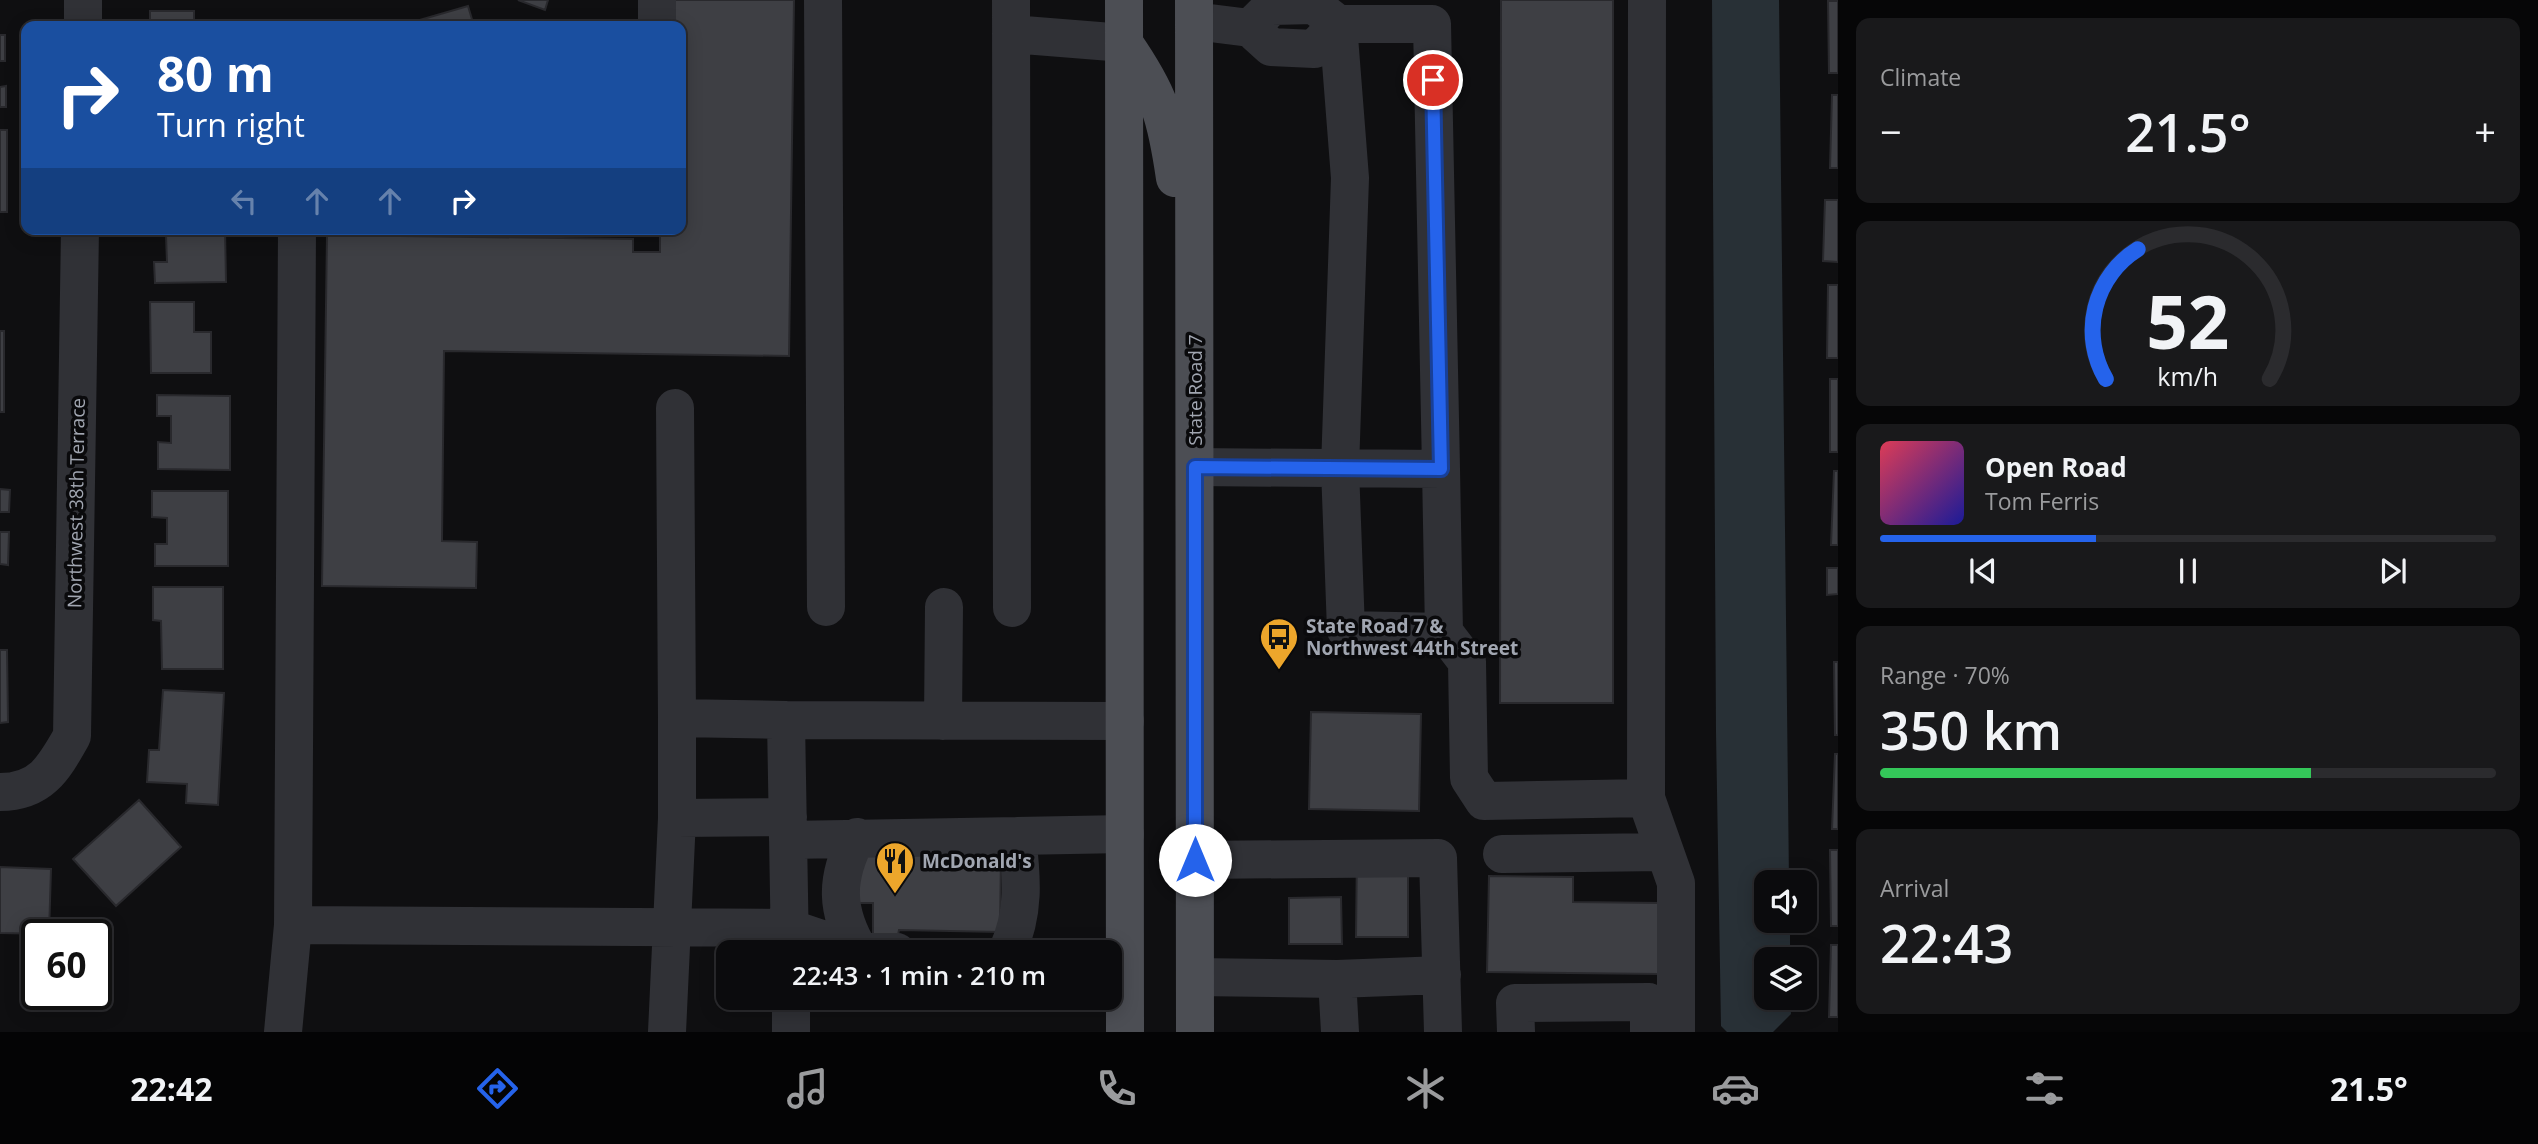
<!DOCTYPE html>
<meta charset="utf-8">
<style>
:root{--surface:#0b0b0d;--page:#19191b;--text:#f1f3f6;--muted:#9a9b9d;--line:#2b2b2e;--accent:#2563eb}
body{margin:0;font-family:"Open Sans",sans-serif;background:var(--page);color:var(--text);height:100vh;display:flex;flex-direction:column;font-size:26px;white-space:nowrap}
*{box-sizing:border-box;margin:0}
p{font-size:23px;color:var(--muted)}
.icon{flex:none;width:38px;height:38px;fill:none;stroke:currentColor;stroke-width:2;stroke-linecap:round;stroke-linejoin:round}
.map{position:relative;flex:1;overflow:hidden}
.details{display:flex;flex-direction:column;gap:18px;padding:18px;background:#060607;width:700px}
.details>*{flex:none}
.hud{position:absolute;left:21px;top:21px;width:665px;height:214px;border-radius:14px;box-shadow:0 4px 18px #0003,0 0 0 2px var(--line);background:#1a4fa0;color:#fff;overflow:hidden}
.buttons{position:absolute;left:1754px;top:870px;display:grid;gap:14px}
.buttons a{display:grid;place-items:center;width:63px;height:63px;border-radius:14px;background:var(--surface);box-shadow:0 4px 18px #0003,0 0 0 2px var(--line);font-size:35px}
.speed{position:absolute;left:21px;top:919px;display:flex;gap:14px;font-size:35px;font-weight:700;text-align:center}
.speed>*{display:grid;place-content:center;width:91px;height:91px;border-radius:50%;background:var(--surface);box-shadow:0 4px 18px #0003,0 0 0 2px var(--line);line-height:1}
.speed .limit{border:4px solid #111;border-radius:10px;background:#fff;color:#111}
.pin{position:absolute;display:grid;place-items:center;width:60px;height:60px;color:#fff;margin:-30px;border:4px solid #fff;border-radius:50%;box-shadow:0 2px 7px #0007}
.me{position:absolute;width:77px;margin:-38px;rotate:0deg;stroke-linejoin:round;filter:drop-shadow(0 0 5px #0008)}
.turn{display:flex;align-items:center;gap:24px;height:147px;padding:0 21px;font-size:32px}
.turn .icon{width:91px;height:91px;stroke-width:2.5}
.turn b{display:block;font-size:49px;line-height:60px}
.lanes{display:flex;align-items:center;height:66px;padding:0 21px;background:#0003;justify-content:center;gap:35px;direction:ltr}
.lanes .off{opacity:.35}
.big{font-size:52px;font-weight:600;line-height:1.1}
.details .card{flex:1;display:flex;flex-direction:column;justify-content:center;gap:10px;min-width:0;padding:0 24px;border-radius:14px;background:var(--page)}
.details .dial{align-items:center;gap:0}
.dial svg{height:182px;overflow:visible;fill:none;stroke:var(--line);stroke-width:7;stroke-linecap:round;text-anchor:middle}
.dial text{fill:var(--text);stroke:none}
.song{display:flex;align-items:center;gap:21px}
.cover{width:84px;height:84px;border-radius:10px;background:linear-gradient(135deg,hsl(350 70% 55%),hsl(240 70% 35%))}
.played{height:7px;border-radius:4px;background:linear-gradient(90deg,var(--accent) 35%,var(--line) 35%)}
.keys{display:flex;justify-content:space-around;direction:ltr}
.heat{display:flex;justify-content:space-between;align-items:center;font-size:38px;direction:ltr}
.charge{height:10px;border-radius:5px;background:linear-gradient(90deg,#34c759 70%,var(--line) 0)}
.trip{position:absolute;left:716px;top:940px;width:406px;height:70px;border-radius:14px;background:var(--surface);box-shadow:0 4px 18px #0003,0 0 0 2px var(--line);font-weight:600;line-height:70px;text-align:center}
.tabs{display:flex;height:112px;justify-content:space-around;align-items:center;background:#040405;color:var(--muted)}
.tabs .icon{width:49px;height:49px}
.tabs .active{color:var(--accent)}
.tabs b{font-size:32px;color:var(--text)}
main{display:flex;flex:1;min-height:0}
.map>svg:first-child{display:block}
.water{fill:#283036}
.building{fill:#3e3f44;stroke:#29292d;stroke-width:2}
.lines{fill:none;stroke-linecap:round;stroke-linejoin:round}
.minor{stroke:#303136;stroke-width:38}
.major{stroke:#4c4e54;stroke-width:38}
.route-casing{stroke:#184099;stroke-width:18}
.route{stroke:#2563eb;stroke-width:12}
.labels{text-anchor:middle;stroke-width:7;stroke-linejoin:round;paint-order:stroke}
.street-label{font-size:19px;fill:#a1a6b1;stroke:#0a0a0c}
.poi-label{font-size:19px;font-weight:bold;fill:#a1a6b1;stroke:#0a0a0c;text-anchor:start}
</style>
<main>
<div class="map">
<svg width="1838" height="1032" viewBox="0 0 1838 1032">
<rect width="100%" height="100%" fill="#0f0f11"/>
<path class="water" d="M 1712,0 L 1779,0 L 1789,882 L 1766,882 L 1766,920 L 1790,921 L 1790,959 L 1766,959 L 1766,998 L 1790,998 L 1791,1014 L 1773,1032 L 1727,1032 L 1721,1026 L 1716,732 Z"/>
<path class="building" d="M 518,0 L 548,0 L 545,10 Z
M 664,0 L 794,0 L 789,356 L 444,351 L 442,541 L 477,542 L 476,588 L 322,586 L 327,235 L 633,239 L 633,252 L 660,252 L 660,229 L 681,229 L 681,26 L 663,26 Z
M 1501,0 L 1613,0 L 1613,703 L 1500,703 Z
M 1828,1 L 1838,1 L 1838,73 L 1829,73 Z
M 468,6 L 474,26 L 399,26 Z
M 150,11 L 194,11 L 194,26 L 150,26 Z
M 272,24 L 326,26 L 272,26 Z
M 0,35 L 5,35 L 5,61 L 0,61 Z
M 6,86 L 6,107 L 0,107 L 0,87 Z
M 1832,95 L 1838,95 L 1838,168 L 1830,168 Z
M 0,130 L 7,130 L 7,212 L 0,212 Z
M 1825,200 L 1838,200 L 1838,262 L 1823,261 Z
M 152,229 L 225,229 L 226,282 L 155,283 L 154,262 L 167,262 L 166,236 L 152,236 Z
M 1828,285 L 1838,285 L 1838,358 L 1827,358 Z
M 150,302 L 194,302 L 194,332 L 211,332 L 211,373 L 151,373 Z
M 0,331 L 4,331 L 4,412 L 0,412 Z
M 1830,379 L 1838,379 L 1838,452 L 1830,452 Z
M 157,395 L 230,396 L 230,470 L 158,469 L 158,442 L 171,443 L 171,416 L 157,416 Z
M 1834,471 L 1838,471 L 1838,545 L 1831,545 Z
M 0,489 L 10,490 L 9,512 L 0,512 Z
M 152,491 L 228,491 L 228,566 L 155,566 L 155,544 L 167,544 L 167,518 L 152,517 Z
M 0,532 L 9,532 L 8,565 L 0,564 Z
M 1827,568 L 1838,568 L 1838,594 L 1827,595 Z
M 153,587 L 223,587 L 223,669 L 162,669 L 161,621 L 153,620 Z
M 0,650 L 7,650 L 8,722 L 0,723 Z
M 1834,662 L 1838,662 L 1838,735 L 1835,735 Z
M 163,690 L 224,693 L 218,805 L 186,803 L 187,784 L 147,782 L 149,750 L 159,750 Z
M 1311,712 L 1421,714 L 1419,811 L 1309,809 Z
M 1835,754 L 1838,754 L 1838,829 L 1832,829 Z
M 139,800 L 181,847 L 116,906 L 73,859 Z
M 1357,848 L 1408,848 L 1408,937 L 1356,937 Z
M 1830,850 L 1838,850 L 1838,926 L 1831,926 Z
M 859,851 L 1001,854 L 1000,932 L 899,930 L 898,935 L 873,935 L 873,903 L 858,903 Z
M 0,867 L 51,869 L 49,934 L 0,933 Z
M 1489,876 L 1573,877 L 1573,902 L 1660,903 L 1659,974 L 1487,972 Z
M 1341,897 L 1342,944 L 1289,944 L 1289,898 Z
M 1831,945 L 1838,945 L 1838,1017 L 1829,1017 Z"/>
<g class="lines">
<path class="minor" d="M 657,0 L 657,26
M 823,0 L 826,607
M 1011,0 L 1012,608
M 1647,0 L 1646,798 L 1676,883 L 1676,1032
M 1194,21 L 1250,28 L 1271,47 L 1314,49 L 1338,24 L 1432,24 L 1441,469
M 83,26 L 83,0
M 1250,28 L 1272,6 L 1314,5 L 1338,24 L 1350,178 L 1340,468 L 1346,630 L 1444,632
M 1011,34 L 1124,43
M 675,408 L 677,718
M 1195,467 L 1441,469 L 1444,632 L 1467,662 L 1469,778 L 1484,801 L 1646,798
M 943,721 L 944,607
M 0,792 C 41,792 54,768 72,736 L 80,229
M 677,818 L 788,817
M 857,837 C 835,878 835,911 860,952
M 788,840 L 1125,834
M 1502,854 L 1663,852
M 1195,860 L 1438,858 L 1443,1032
M 293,925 L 297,229
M 790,952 L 786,720 L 1125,721
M 1007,952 C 1025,913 1022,878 1017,836
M 1195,977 L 1337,979 L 1340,1032
M 1337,979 L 1442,975
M 791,998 L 791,1032
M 283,1032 L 293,925 L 789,928 L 860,952 L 897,952
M 667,1032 L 677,818 L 677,718 L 786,720
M 1516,1032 L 1515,1003 L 1649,1002 L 1649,1032"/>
<path class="major" d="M 1124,0 L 1125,1032
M 1194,0 L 1195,1032
M 1124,43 C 1160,95 1166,116 1175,178"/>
</g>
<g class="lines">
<defs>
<path id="route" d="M 1195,860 L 1195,467 L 1441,469 L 1433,80"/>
</defs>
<use href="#route" class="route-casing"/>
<use href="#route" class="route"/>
</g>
<defs>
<symbol id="bus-pin" viewBox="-11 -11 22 30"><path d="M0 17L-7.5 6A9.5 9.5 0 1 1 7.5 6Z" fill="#eda62b" stroke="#0a0a0c"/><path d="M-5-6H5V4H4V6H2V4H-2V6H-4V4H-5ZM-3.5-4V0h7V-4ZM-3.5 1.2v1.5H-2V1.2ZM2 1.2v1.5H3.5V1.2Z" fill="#111"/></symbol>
<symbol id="restaurant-pin" viewBox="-11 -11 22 30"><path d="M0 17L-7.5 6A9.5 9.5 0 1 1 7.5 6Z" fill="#eda62b" stroke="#0a0a0c"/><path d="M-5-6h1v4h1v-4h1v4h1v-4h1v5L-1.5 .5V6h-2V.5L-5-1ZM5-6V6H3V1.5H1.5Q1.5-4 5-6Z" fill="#111"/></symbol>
</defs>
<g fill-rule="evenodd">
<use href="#bus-pin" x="1257" y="615" width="44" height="60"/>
<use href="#restaurant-pin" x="873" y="839" width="44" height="60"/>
</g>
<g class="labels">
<g class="street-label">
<text transform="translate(1195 390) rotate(-90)" y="7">State Road 7</text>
<text transform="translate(76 503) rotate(-89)" y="7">Northwest 38th Terrace</text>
</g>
<g class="poi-label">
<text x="1306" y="633">State Road 7 &amp;<tspan x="1306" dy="22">Northwest 44th Street</tspan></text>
<text x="922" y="868">McDonald's</text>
</g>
</g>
</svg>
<div class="buttons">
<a><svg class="icon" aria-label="sound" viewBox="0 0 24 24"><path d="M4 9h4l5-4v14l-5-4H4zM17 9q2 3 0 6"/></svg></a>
<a><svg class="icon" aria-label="layers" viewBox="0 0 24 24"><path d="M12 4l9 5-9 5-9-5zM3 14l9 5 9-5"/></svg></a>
</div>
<div class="speed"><div class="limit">60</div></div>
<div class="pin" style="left:1433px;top:80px;background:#d93025"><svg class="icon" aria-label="arrive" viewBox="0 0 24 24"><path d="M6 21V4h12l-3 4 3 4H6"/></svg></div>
<svg class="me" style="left:1195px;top:860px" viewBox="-20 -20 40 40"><circle r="19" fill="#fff"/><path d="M0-13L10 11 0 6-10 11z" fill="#2563eb"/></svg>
<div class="trip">22:43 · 1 min · 210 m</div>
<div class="hud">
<div class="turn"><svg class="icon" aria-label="right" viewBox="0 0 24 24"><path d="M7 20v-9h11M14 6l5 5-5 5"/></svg><div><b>80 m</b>Turn right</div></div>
<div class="lanes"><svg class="icon off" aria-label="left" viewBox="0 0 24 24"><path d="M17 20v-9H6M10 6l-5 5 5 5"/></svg><svg class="icon off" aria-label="ahead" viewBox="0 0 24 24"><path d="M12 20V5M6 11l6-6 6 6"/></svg><svg class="icon off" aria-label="ahead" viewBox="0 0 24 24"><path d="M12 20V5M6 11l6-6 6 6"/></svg><svg class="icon" aria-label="right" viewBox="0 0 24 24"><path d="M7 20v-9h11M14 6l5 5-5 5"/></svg></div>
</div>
</div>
<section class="details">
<div class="card"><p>Climate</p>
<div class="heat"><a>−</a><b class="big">21.5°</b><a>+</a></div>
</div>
<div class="card dial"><svg viewBox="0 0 100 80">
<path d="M14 69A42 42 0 1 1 86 69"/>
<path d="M14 69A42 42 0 0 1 28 12" stroke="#2563eb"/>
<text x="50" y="56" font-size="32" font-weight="700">52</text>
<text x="50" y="72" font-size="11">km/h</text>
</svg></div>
<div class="card">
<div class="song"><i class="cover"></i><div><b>Open Road</b><p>Tom Ferris</p></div></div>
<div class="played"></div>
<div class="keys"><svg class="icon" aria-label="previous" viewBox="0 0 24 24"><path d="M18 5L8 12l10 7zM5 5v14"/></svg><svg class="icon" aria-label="pause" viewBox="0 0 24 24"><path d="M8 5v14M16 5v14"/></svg><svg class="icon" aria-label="next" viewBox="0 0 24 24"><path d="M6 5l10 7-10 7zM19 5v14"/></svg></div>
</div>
<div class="card"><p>Range · 70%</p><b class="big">350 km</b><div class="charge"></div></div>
<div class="card"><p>Arrival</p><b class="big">22:43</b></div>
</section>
</main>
<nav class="tabs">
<b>22:42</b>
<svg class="icon active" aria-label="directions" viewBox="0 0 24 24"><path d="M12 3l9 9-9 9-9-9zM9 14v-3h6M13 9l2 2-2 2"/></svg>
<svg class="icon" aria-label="music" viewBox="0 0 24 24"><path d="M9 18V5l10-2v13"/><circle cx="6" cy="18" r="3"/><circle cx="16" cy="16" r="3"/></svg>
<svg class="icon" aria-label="phone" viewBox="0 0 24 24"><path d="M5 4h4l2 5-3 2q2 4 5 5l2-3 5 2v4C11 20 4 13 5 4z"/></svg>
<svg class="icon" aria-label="climate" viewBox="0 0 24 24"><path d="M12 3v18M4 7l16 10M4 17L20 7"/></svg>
<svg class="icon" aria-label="car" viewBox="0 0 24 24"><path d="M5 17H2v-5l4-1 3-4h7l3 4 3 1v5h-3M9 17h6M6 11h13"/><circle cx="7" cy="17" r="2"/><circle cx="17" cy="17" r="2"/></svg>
<svg class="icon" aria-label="filters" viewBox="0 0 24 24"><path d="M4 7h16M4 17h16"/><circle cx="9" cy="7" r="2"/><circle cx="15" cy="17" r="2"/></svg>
<b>21.5°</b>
</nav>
